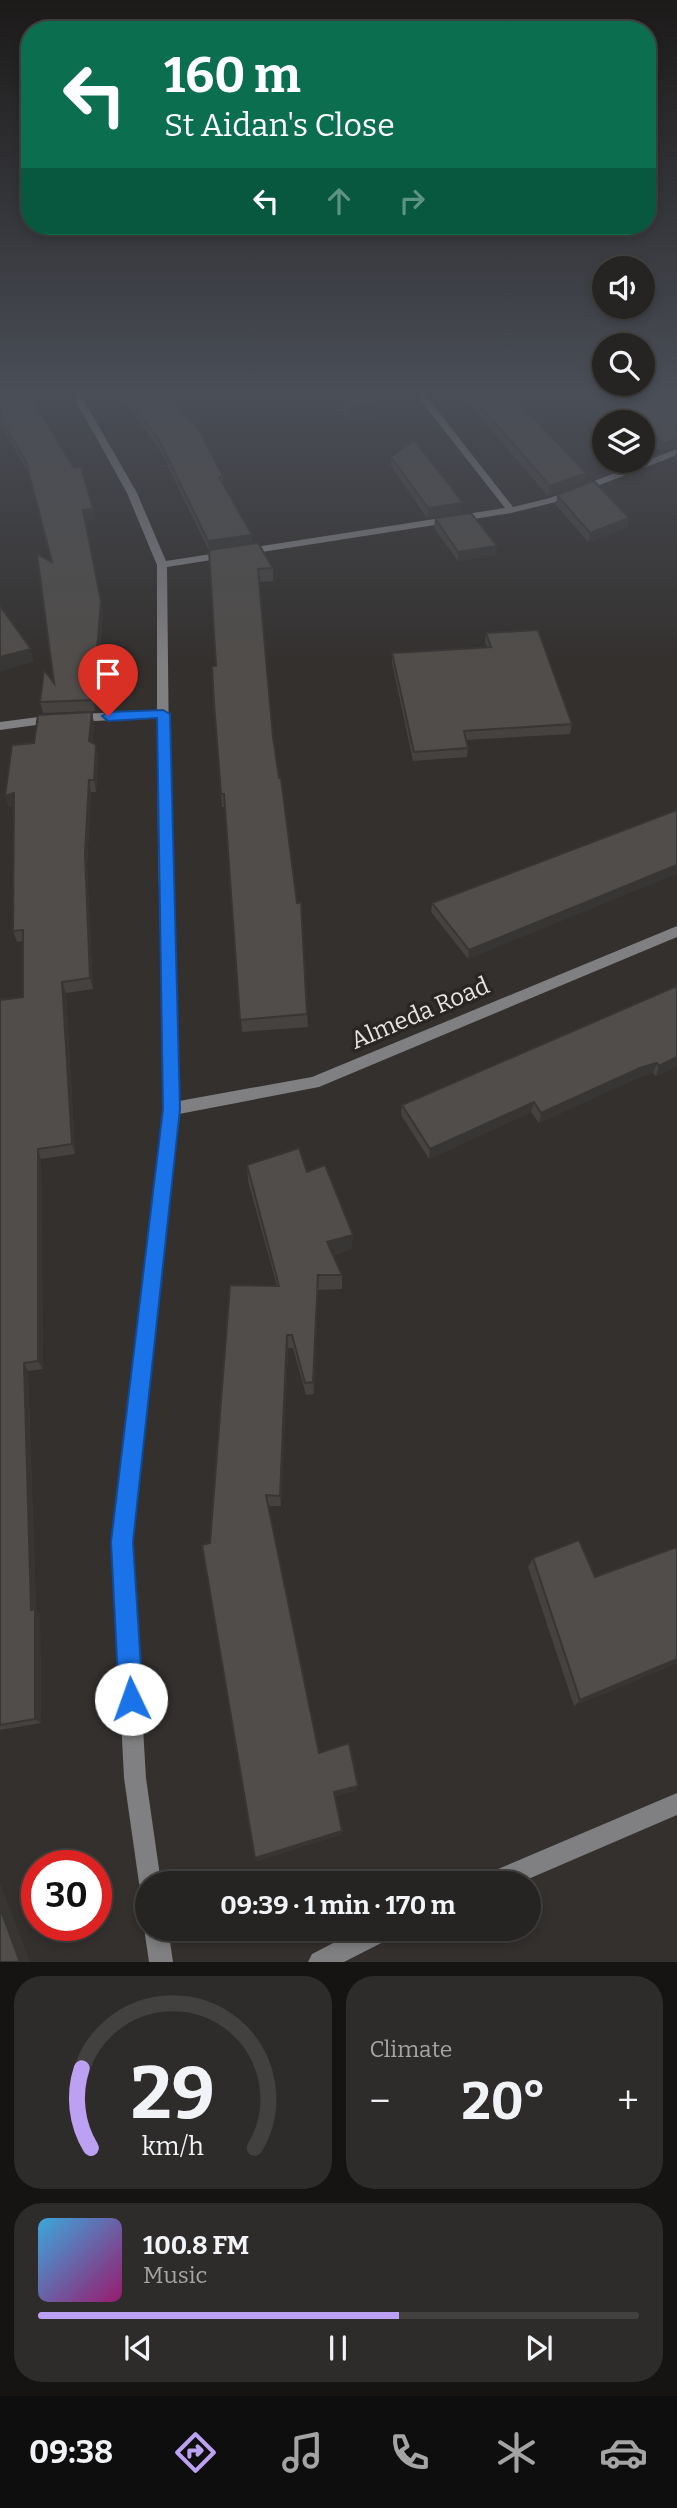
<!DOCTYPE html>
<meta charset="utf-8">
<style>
:root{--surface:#262422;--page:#2e2c2a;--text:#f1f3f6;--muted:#a4a4a5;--line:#424140;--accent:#bca0f2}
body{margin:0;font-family:Bitter,serif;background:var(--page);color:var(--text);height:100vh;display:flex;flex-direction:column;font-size:26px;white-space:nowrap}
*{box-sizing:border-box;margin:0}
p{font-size:23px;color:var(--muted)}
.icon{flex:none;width:38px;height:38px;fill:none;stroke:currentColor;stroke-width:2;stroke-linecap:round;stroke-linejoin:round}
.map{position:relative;height:1962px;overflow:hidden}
.side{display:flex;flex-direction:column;gap:14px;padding:14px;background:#151413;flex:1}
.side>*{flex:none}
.banner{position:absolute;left:21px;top:21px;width:635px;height:214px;border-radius:28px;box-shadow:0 4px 10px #0003,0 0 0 2px var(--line);background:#0b6e4f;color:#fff;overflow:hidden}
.controls{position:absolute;left:592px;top:256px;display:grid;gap:14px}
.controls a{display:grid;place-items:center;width:63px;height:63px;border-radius:50%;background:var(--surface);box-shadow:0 4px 10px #0003,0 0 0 2px var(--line);font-size:35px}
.speed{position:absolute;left:21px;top:1850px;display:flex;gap:14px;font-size:35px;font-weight:700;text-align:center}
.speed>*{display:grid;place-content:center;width:91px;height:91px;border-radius:50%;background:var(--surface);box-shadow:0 4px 10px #0003,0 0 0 2px var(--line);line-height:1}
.speed .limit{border:10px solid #d22;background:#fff;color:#111}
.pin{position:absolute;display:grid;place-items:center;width:60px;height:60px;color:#fff;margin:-72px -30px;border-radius:50% 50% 50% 0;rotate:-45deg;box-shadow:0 0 7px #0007}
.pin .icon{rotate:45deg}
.me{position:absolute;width:77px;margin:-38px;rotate:357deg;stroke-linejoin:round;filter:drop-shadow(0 0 5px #0008)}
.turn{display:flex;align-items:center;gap:24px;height:147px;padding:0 28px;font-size:32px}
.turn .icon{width:91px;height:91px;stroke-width:2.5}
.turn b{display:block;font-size:49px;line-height:60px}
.lanes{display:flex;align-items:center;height:66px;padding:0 28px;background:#0003;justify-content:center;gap:35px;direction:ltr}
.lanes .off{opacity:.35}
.big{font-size:52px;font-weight:700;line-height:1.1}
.side .card{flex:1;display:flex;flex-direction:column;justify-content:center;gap:10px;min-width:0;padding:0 24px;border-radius:28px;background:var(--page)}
.side .dial{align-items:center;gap:0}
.dial svg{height:182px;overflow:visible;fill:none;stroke:var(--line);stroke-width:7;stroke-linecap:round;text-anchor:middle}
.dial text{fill:var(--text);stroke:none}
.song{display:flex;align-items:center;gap:21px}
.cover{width:84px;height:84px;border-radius:10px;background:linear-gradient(135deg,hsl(200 70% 55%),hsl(320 70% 35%))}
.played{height:7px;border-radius:4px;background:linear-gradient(90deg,var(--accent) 60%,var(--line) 60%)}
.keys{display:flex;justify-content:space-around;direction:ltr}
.heat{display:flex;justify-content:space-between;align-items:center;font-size:38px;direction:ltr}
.side .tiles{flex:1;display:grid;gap:14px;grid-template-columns:1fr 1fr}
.card:last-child{grid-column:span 2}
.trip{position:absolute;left:135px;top:1871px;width:406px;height:70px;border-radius:35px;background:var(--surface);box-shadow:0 4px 10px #0003,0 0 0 2px var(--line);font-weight:700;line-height:70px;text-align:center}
.menu{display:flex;height:112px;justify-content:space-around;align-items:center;background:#0f0e0e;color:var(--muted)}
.menu .icon{width:49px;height:49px}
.menu .on{color:var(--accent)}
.menu b{font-size:32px;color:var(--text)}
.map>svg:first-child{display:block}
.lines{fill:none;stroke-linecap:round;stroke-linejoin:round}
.minor{fill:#807f81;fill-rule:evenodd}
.wall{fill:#454240}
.shaded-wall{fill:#383634}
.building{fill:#504d4a;stroke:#383634;stroke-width:2}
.route{fill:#1a73e8;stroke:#114b97;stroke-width:2}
.labels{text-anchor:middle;stroke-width:7;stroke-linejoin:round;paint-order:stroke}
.street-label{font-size:24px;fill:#e6e4e2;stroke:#292624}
</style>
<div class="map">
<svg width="677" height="1962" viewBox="0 0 677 1962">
<rect width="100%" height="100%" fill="#33302e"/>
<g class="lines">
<path class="minor" d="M 71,392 L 79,392 L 137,493 L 166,561 L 505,508 L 414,392 L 423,392 L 513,507 L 550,498 L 677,449 L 677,455 L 556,502 L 511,513 L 167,567 L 170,849 L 179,1101 L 312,1077 L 677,926 L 677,937 L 319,1087 L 179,1114 L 132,1542 L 146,1778 L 161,1883 L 147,1883 L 147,1893 L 142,1891 L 139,1883 L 124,1778 L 112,1542 L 164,1109 L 158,849 L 157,718 L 74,722 L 68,718 L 74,714 L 157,711 L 157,565 L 127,493 Z
M 54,715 L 58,716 L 58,722 L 0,730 L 0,722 Z
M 677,1793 L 677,1815 L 519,1883 L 481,1883 L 484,1875 Z
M 147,1922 L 147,1928 L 168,1928 L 173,1962 L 149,1962 L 144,1928 Z
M 362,1928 L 398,1928 L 395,1936 L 344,1962 L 308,1962 L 312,1954 Z"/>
</g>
<path class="wall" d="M 0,392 L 93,509 L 95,519 L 85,521 L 103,612 L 95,711 L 43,713 L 40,702 L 54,683 L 52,562 L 28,472 L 0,424 Z
M 118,392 L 168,392 L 223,476 L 223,484 L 253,543 L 273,568 L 273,581 L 259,582 L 273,737 L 297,903 L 301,902 L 308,1027 L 242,1032 L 225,807 L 222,807 L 214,703 L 216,666 L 209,551 L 161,452 Z
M 329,392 L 387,392 L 392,414 L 349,420 Z
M 459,392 L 509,392 L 584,482 L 548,496 Z
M 677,401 L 662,452 L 642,440 L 642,422 L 612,422 L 609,419 L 610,410 Z
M 677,449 L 677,461 L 674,459 Z
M 391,457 L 462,512 L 427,518 L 391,466 Z
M 557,495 L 627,527 L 588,542 L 556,505 Z
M 435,518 L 496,555 L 458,561 L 434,528 Z
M 486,633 L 572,724 L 570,734 L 466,740 L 468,748 L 467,757 L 413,761 L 392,663 L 392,653 L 487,647 L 485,642 Z
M 92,712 L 94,724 L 92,743 L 96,745 L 98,756 L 96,792 L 91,792 L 87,865 L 93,989 L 66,993 L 75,1154 L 41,1159 L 43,1369 L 28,1371 L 36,1610 L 40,1615 L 41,1723 L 0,1730 L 0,1000 L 23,997 L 23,941 L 17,942 L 13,931 L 14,805 L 9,807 L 5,796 L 34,743 Z
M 677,810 L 468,959 L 431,912 L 432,903 Z
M 677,986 L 677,1066 L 656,1076 L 653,1073 L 637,1078 L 539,1123 L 531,1112 L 429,1159 L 401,1115 L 402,1105 Z
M 247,1165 L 307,1172 L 352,1249 L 333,1255 L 342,1275 L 342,1289 L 318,1290 L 314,1394 L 306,1395 L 293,1348 L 288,1348 L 281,1506 L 268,1506 L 319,1753 L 357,1790 L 335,1796 L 342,1834 L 257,1861 L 255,1858 L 210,1543 L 277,1286 L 248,1181 Z
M 677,1547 L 677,1663 L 574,1706 L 528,1567 L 533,1558 L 595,1577 Z"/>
<path class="shaded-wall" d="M 392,400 L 392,414 L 349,420 L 349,406 Z
M 677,439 L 677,447 L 662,452 L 664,443 Z
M 586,473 L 584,482 L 548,496 L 550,486 Z
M 463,503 L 462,512 L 427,518 L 428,508 Z
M 93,509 L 95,519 L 85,521 L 83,510 Z
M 629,518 L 627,527 L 588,542 L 590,533 Z
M 252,535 L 253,545 L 209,552 L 208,541 Z
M 497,546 L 496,555 L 458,561 L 458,552 Z
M 101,601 L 103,612 L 95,711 L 93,700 Z
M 31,649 L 34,662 L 0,672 L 0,657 Z
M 92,712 L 94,724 L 91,752 L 89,741 Z
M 96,745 L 98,756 L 96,792 L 94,780 Z
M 89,780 L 91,792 L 87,865 L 93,989 L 90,978 L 85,854 Z
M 14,793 L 17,804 L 9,807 L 5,796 Z
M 677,865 L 677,874 L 468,959 L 469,950 Z
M 62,982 L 66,993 L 75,1154 L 72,1144 Z
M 677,1057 L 677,1066 L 656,1076 L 659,1066 Z
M 657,1063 L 653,1073 L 637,1078 L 539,1123 L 541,1113 L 640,1068 Z
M 534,1102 L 531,1112 L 429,1159 L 430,1149 Z
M 38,1149 L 41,1159 L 43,1369 L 38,1361 Z
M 353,1235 L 352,1249 L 327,1256 L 327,1242 Z
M 318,1275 L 318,1290 L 314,1394 L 313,1382 Z
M 287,1335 L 288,1348 L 281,1506 L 280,1496 Z
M 24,1363 L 28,1371 L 36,1610 L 40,1615 L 41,1723 L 35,1719 Z
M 677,1659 L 677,1663 L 574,1706 L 580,1700 Z
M 358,1786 L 357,1790 L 335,1797 L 334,1792 Z
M 342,1831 L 342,1834 L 257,1861 L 255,1858 Z
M 0,1883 L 30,1962 L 20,1962 L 0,1908 Z"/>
<path class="building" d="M 0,392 L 28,392 L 74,468 L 81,467 L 93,509 L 83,510 L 101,601 L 93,700 L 40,702 L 44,670 L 54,683 L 37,554 L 52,562 L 26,462 L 0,417 Z
M 124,392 L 168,392 L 199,431 L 223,476 L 219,477 L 252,535 L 208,541 L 160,442 Z
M 339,392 L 387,392 L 392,400 L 349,406 Z
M 468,392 L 509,392 L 586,473 L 550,486 Z
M 663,393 L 677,401 L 677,439 L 664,443 L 642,430 L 642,422 L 629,422 L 610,410 Z
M 414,440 L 463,503 L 428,508 L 391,457 Z
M 594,481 L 629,518 L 590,533 L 557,495 Z
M 471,513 L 497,546 L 458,552 L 435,518 Z
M 258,543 L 273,568 L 258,569 L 273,737 L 279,778 L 281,778 L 297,903 L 301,902 L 307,1014 L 240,1020 L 224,794 L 221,794 L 214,703 L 212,666 L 216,666 L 209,550 Z
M 0,606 L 31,649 L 0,657 Z
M 538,630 L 572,724 L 464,731 L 468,748 L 414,752 L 392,653 L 491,647 L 486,633 Z
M 92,712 L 89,741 L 96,745 L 94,780 L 89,780 L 85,854 L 90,978 L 62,982 L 72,1144 L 38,1149 L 38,1361 L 24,1363 L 31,1610 L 35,1609 L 35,1719 L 0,1725 L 0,1000 L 23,997 L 23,930 L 13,931 L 14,793 L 5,796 L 12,745 L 34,743 L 38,715 Z
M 677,810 L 677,865 L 469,950 L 432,903 Z
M 677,986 L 677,1057 L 659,1066 L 657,1063 L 640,1068 L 541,1113 L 534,1102 L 430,1149 L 402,1105 Z
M 299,1148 L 307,1172 L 325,1165 L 353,1235 L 327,1242 L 342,1275 L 318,1275 L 313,1382 L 305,1383 L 292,1335 L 287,1335 L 280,1496 L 266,1495 L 319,1753 L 349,1743 L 358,1786 L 334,1792 L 342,1831 L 255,1858 L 202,1545 L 210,1543 L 230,1285 L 279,1286 L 247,1165 Z
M 579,1540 L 595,1577 L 677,1547 L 677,1659 L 580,1700 L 533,1558 Z
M 0,1908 L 20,1962 L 0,1962 Z"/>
<linearGradient id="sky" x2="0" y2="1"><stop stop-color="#1c1a19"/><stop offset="0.59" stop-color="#4a4e57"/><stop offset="1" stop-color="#4a4e57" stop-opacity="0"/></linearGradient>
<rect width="677" height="667" fill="url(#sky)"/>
<path class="route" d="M 163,710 L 170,714 L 180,1109 L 133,1542 L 143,1699 L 139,1708 L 131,1711 L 122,1708 L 119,1699 L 111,1542 L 163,1109 L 157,718 L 108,721 L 102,716 L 108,712 Z"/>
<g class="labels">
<g class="street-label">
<text transform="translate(420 1013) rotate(-23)" y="8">Almeda Road</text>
</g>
</g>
</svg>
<div class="controls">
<a><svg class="icon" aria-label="sound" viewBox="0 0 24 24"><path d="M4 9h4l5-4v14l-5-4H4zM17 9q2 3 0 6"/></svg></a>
<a><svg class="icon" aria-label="search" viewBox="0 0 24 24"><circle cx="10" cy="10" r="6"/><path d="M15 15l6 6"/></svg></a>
<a><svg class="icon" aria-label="layers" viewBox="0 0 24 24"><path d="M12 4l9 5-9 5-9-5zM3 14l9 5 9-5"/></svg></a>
</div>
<div class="speed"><div class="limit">30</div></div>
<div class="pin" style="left:108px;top:716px;background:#d93025"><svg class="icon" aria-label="arrive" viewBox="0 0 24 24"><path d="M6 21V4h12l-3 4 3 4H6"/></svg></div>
<svg class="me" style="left:131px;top:1699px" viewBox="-20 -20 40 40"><circle r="19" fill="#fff"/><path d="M0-13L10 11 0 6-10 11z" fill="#1a73e8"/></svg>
<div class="trip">09:39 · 1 min · 170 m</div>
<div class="banner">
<div class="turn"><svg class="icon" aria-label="left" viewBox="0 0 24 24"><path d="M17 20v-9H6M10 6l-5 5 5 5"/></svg><div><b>160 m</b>St Aidan's Close</div></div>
<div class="lanes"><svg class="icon" aria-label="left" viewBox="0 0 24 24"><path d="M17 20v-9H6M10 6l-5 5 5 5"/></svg><svg class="icon off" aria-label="ahead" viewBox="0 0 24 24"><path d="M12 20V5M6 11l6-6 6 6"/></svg><svg class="icon off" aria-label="right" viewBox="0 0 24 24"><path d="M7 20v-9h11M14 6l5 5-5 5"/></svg></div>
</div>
</div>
<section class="side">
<div class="tiles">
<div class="card dial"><svg viewBox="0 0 100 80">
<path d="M14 69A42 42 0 1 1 86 69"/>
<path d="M14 69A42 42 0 0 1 10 34" stroke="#bca0f2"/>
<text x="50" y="56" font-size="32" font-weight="700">29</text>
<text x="50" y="72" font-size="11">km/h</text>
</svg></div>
<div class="card"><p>Climate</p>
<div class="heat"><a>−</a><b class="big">20°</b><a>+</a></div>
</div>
<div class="card">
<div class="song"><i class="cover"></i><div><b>100.8 FM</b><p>Music</p></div></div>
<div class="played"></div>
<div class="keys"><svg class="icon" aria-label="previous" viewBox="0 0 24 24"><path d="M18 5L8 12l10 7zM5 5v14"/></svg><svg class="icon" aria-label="pause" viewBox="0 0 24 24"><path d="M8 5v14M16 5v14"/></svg><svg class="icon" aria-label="next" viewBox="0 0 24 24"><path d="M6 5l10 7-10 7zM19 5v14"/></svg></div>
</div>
</div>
</section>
<nav class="menu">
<b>09:38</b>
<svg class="icon on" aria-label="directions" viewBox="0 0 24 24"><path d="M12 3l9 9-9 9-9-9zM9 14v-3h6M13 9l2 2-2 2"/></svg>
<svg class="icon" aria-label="music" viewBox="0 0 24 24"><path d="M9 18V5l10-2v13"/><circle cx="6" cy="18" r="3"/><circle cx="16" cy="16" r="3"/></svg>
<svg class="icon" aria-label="phone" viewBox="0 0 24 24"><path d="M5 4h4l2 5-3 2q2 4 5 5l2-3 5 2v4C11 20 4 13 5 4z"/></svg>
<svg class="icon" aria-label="climate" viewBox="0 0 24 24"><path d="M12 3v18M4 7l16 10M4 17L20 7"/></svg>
<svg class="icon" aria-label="car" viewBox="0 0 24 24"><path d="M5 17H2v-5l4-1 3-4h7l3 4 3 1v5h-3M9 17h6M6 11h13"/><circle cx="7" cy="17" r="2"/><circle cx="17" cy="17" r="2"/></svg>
</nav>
